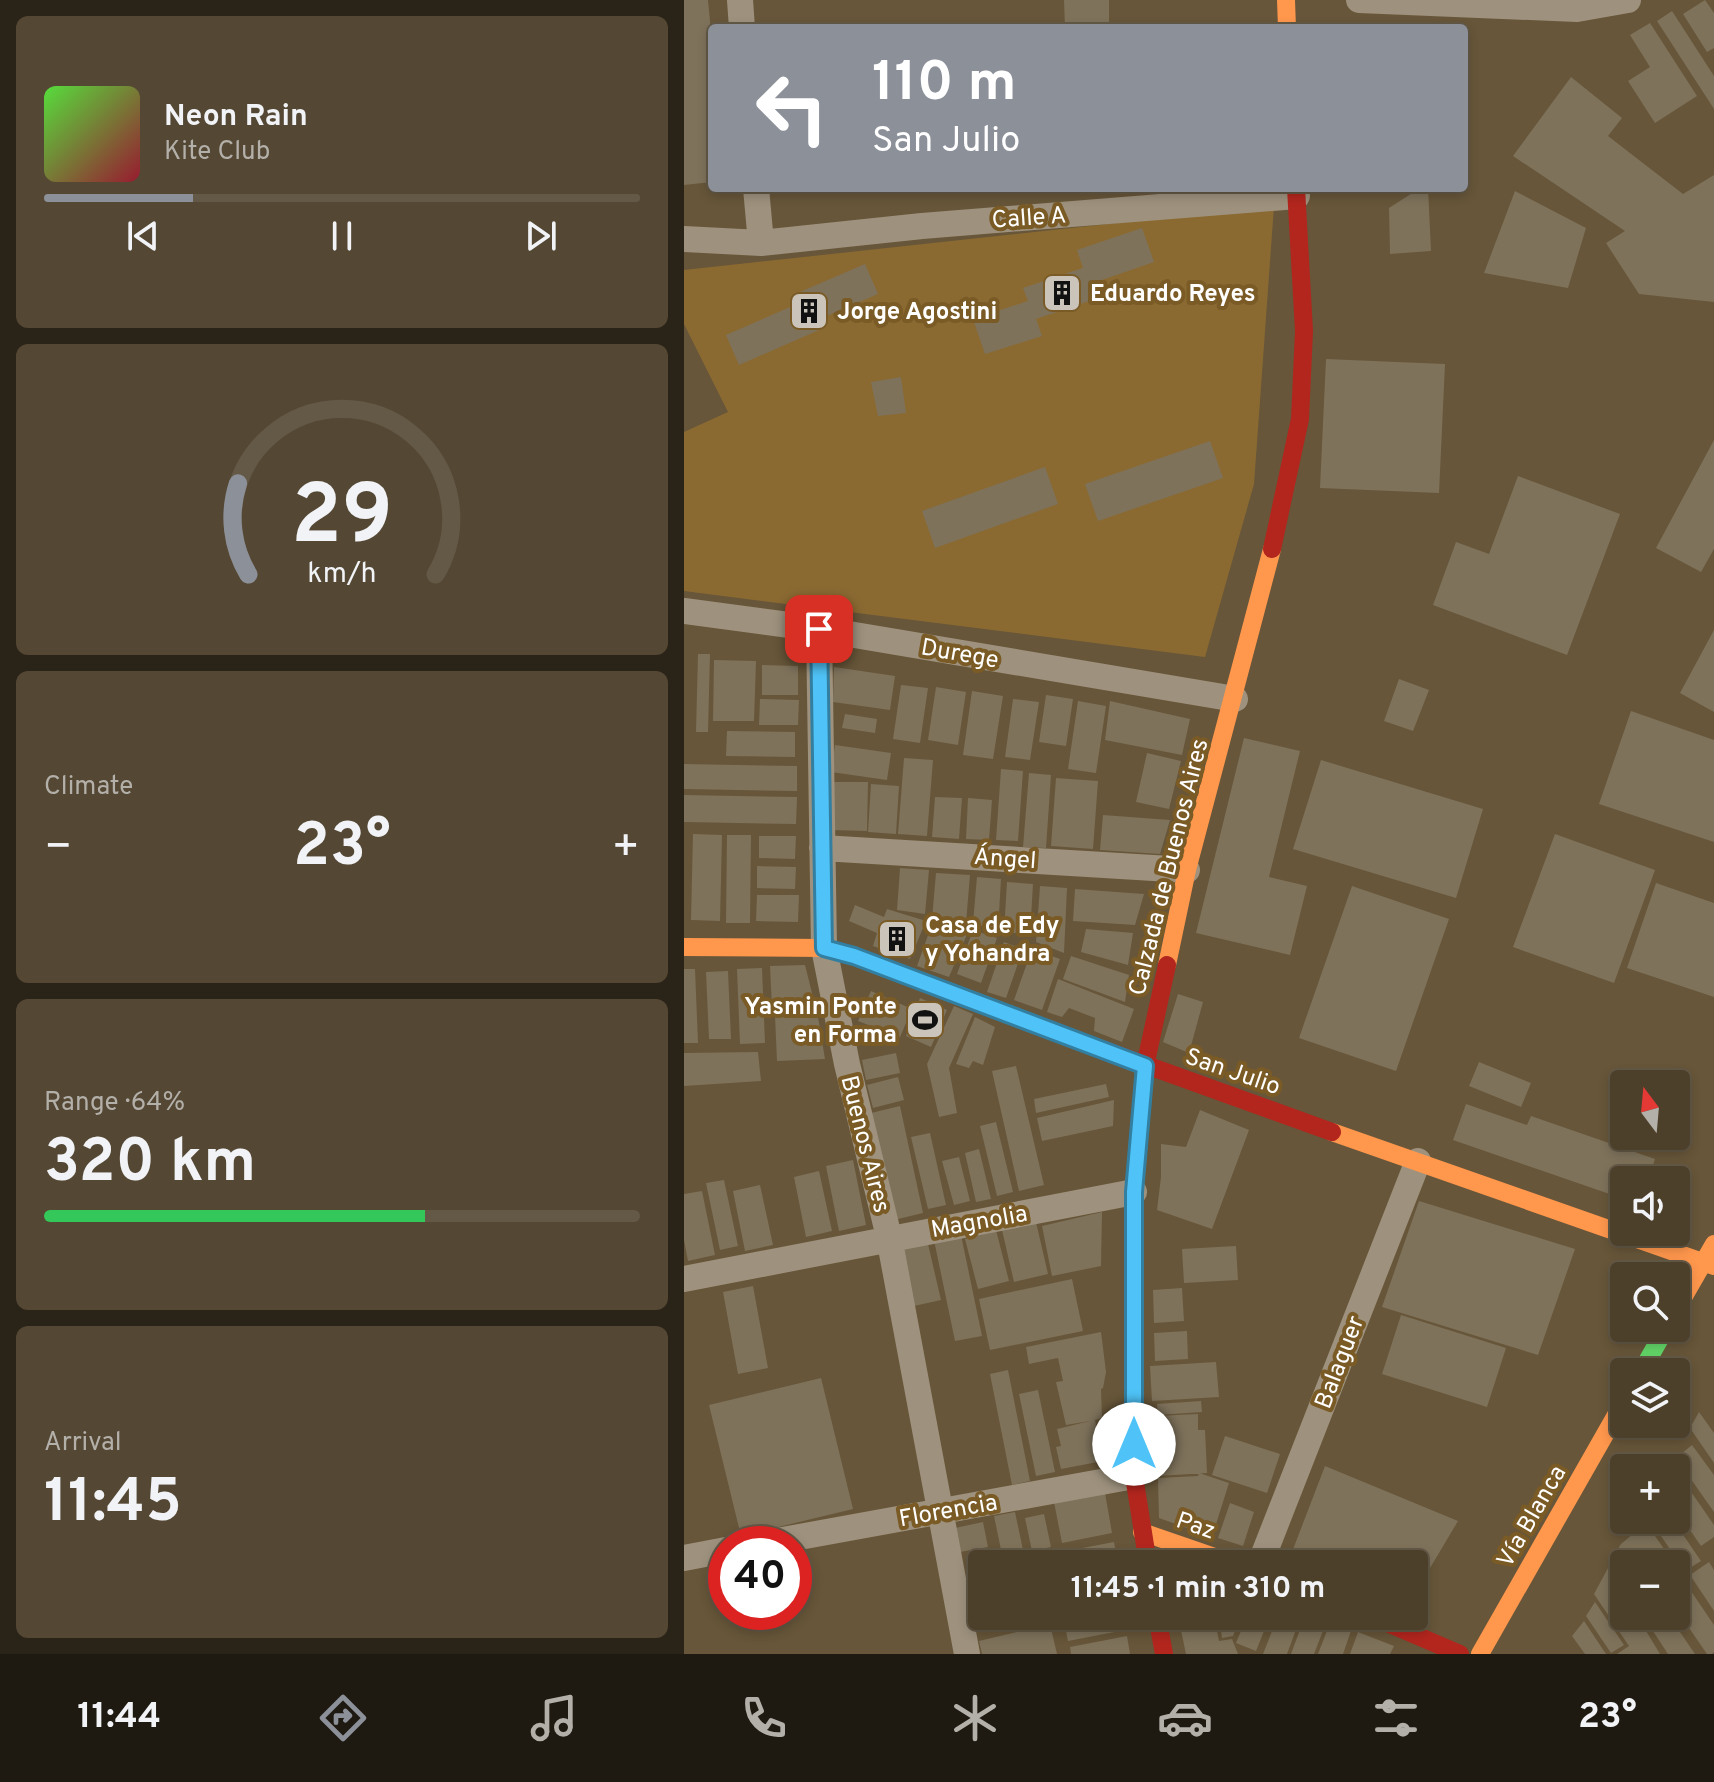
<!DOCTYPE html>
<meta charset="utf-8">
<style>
:root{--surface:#4d402b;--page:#544733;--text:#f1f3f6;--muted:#b3afa9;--line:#645947;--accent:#8c9099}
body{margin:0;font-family:Overpass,sans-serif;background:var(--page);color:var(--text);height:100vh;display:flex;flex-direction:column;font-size:30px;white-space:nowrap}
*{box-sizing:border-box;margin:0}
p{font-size:26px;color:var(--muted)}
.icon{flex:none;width:44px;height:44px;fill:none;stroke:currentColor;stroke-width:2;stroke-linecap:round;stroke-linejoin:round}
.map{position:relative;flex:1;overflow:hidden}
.side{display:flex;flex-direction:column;gap:16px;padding:16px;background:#2a2318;width:684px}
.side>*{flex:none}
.top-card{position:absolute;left:24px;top:24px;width:760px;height:168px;border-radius:8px;box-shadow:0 4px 12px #0003,0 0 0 2px var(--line);background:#8c9099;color:#fff;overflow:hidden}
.needle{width:52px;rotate:344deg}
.tools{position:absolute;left:926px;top:1070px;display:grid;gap:16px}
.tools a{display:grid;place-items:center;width:80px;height:80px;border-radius:8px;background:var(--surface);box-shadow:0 4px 12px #0003,0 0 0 2px var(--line);font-size:40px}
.speed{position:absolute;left:24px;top:1526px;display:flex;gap:16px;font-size:40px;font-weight:700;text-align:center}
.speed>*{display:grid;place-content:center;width:104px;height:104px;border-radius:50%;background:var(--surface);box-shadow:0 4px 12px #0003,0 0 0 2px var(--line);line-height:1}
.speed .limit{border:12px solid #d22;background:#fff;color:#111}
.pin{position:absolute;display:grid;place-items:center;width:68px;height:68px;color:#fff;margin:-34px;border-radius:16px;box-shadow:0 4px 12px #0006}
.me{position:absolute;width:88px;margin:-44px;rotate:0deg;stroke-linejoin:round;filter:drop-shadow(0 0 6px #0008)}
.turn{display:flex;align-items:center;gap:28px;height:168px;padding:0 32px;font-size:36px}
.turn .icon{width:104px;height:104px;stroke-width:2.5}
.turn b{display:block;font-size:56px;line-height:68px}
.big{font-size:60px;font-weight:700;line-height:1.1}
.side .widget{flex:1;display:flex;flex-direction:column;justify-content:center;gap:12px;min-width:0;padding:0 28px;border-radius:12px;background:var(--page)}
.side .dial{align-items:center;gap:0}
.dial svg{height:208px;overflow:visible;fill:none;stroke:var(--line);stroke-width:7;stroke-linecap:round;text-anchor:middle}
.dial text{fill:var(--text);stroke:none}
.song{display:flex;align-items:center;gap:24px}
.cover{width:96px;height:96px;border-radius:12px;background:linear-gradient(135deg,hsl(110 70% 55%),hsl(350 70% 35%))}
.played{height:8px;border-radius:4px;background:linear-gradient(90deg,var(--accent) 25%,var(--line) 25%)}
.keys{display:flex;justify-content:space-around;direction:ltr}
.heat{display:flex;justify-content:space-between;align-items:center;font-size:44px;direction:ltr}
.charge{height:12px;border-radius:6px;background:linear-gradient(90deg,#34c759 64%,var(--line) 0)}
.trip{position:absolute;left:284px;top:1550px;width:460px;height:80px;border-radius:8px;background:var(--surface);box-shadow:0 4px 12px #0003,0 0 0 2px var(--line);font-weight:700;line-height:80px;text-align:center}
.tabs{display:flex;height:128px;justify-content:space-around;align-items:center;background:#1f1a11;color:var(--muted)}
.tabs .icon{width:56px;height:56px}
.tabs .on{color:var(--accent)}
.tabs b{font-size:36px;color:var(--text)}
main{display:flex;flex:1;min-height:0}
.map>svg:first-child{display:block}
.green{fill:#8b6a32}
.building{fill:#7e725b}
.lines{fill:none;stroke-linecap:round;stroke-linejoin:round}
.street{stroke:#9e927e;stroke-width:26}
.fast{stroke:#63d668;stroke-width:18}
.slow{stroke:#ff974d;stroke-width:18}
.jam{stroke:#b3261e;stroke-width:18}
.route-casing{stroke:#337fa1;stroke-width:20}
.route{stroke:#4fc3f7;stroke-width:14}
.labels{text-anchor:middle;stroke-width:8;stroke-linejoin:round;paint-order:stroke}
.street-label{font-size:24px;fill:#fff;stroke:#7a5b26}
.poi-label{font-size:24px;font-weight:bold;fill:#fff;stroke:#7a5b26;text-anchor:start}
</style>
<main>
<section class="side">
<div class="widget">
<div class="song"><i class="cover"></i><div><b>Neon Rain</b><p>Kite Club</p></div></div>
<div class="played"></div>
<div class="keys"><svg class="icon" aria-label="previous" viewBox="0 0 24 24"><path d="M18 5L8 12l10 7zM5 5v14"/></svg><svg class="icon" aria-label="pause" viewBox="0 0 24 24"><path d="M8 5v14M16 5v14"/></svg><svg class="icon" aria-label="next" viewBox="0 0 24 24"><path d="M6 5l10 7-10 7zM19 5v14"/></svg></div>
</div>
<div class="widget dial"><svg viewBox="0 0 100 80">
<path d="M14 69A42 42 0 1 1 86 69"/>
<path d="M14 69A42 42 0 0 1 10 34" stroke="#8c9099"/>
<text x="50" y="56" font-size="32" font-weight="700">29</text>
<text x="50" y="72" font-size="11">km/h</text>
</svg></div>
<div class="widget"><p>Climate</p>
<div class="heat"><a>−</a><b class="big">23°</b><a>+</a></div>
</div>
<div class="widget"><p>Range · 64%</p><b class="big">320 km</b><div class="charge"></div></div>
<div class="widget"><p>Arrival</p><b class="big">11:45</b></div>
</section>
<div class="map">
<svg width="1030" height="1654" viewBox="0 0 1030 1654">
<rect width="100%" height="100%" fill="#675639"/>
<path class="green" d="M 590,206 L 570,484 L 521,657 L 0,591 L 0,432 L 44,412 L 0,324 L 0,270 Z"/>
<path class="building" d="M 0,0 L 24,0 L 28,42 L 28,182 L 0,185 Z
M 380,0 L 425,0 L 425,28 L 381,28 Z
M 1021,0 L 1030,13 L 1030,48 L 1023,52 L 999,14 Z
M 988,11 L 1030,76 L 1030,109 L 973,21 Z
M 966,23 L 1013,96 L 971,123 L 944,81 L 966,67 L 946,35 Z
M 887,77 L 938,118 L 924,136 L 999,194 L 1030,175 L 1030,302 L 955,294 L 922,243 L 941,231 L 829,156 Z
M 736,188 L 744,188 L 747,251 L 706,254 L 705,208 Z
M 831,191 L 902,228 L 884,288 L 800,273 Z
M 458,228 L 470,262 L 412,282 L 417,297 L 352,319 L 358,336 L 301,354 L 289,319 L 344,301 L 339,288 L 399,268 L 393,250 Z
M 181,264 L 194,294 L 131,321 L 135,330 L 55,365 L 42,335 L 120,301 L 116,292 Z
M 642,359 L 761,364 L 755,493 L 636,488 Z
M 217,377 L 222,413 L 194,416 L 187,382 Z
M 1030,440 L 1030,549 L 1017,572 L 972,548 Z
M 526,441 L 539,478 L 414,521 L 401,484 Z
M 361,467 L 374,504 L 251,548 L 238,511 Z
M 834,476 L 936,514 L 883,655 L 749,605 L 772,542 L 805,554 Z
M 1030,630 L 1030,712 L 996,693 Z
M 14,654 L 26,654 L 24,732 L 12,732 Z
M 30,660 L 72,661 L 70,721 L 29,721 Z
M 78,665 L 114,666 L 114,695 L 78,695 Z
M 150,667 L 211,676 L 206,710 L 149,702 Z
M 715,679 L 745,690 L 729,731 L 700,721 Z
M 217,685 L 244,688 L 236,743 L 209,739 Z
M 252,687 L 282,692 L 274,745 L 244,740 Z
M 288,691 L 319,696 L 309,759 L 279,755 Z
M 362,695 L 389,699 L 382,746 L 355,742 Z
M 76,699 L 115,700 L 114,725 L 75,725 Z
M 329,699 L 355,702 L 346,760 L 321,757 Z
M 394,701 L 422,706 L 412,773 L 384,769 Z
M 426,701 L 506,719 L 498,755 L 421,740 Z
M 947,711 L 1030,740 L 1030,842 L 915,804 Z
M 161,714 L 193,719 L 191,733 L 158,728 Z
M 43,731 L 111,732 L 111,757 L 42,756 Z
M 560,738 L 616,751 L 585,877 L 623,886 L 606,955 L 512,933 Z
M 151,745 L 207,753 L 203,780 L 147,772 Z
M 463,753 L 497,761 L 485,809 L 452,802 Z
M 220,758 L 249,760 L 243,836 L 214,834 Z
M 637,760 L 799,809 L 772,898 L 609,849 Z
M 0,764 L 113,766 L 113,791 L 0,789 Z
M 317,769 L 339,771 L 334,841 L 312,840 Z
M 345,773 L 367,775 L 362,848 L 339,847 Z
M 372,778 L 414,781 L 409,849 L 367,846 Z
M 148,782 L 184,782 L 183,831 L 147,830 Z
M 187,784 L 215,786 L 212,834 L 184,832 Z
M 0,795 L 113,797 L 112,824 L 0,822 Z
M 251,797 L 278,798 L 275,839 L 248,837 Z
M 284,798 L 308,800 L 305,840 L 282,839 Z
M 419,815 L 486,820 L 476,854 L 416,850 Z
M 9,834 L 38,835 L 36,921 L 7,920 Z
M 871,834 L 971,870 L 930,983 L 829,947 Z
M 43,835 L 67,835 L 66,923 L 42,923 Z
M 75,836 L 112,836 L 111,859 L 75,858 Z
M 73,866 L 112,867 L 111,889 L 73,888 Z
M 216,868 L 245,870 L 241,914 L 213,910 Z
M 252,873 L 286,875 L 282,923 L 248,919 Z
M 293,877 L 317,879 L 314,931 L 289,923 Z
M 323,882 L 349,884 L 346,935 L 320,932 Z
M 972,883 L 1030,903 L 1030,997 L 943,968 Z
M 356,886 L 383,888 L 380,953 L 352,942 Z
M 668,886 L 765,919 L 712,1071 L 615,1038 Z
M 391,889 L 460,894 L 451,925 L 389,921 Z
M 73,895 L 115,895 L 114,922 L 72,921 Z
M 171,905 L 200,917 L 203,909 L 242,921 L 226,959 L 189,946 L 193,933 L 165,921 Z
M 248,924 L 284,932 L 265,977 L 233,966 Z
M 402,929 L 449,933 L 444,965 L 397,952 Z
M 289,930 L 313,938 L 297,983 L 273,974 Z
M 320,942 L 339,949 L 322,998 L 303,992 Z
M 348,949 L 376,959 L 358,1010 L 330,1000 Z
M 387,956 L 445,975 L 441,1002 L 379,979 Z
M 121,965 L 131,1005 L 88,1008 L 86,966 Z
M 78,968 L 81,1043 L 56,1044 L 53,969 Z
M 0,969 L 11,969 L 14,1043 L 0,1043 Z
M 44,971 L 47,1039 L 25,1039 L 22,972 Z
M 374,979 L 450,1009 L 438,1042 L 410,1031 L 411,1018 L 385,1008 L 378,1017 L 363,1012 Z
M 187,991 L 228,1009 L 216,1037 L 174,1021 Z
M 494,994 L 519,1002 L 505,1053 L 479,1042 Z
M 236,998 L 263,1010 L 247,1047 L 222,1036 Z
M 270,1006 L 289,1014 L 265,1068 L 273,1113 L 255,1117 L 243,1064 Z
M 133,1011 L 141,1059 L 93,1061 L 91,1016 Z
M 291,1017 L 311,1027 L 299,1065 L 289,1061 L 285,1068 L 272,1064 Z
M 74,1052 L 77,1081 L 0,1086 L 0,1053 Z
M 212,1053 L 216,1073 L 182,1080 L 178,1060 Z
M 795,1062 L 847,1083 L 837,1107 L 785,1086 Z
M 332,1066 L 360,1185 L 335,1191 L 308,1071 Z
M 214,1077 L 220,1100 L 189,1108 L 183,1085 Z
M 422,1084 L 425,1097 L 352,1113 L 350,1099 Z
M 430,1100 L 429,1126 L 358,1141 L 353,1118 Z
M 782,1104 L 843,1125 L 847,1116 L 971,1159 L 964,1180 L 940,1180 L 940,1199 L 769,1140 Z
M 216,1106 L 239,1213 L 210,1220 L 187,1113 Z
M 516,1110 L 565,1130 L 528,1229 L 473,1210 L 477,1177 L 477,1144 L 502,1147 Z
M 312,1122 L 329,1192 L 313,1196 L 296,1126 Z
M 246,1133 L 262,1205 L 244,1209 L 227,1137 Z
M 295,1149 L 307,1199 L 292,1202 L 281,1153 Z
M 275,1157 L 286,1201 L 270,1205 L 258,1161 Z
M 169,1160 L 182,1225 L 155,1231 L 142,1166 Z
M 135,1171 L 148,1231 L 122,1237 L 110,1177 Z
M 40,1180 L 54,1246 L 36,1250 L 22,1183 Z
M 76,1185 L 89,1245 L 61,1251 L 49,1191 Z
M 18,1191 L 31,1255 L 4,1261 L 0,1240 L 0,1194 Z
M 735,1201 L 891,1249 L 854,1355 L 698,1307 Z
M 418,1212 L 417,1266 L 368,1276 L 358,1226 Z
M 352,1222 L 364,1274 L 330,1282 L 318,1230 Z
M 312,1230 L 325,1281 L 294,1289 L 281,1239 Z
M 277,1235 L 298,1336 L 271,1341 L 250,1240 Z
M 244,1244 L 257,1300 L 230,1306 L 217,1250 Z
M 552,1246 L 554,1280 L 500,1283 L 498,1249 Z
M 388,1279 L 399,1331 L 306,1350 L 295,1299 Z
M 69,1286 L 84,1368 L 54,1374 L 39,1292 Z
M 498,1288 L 500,1321 L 470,1323 L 469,1290 Z
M 717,1315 L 822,1348 L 803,1407 L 698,1374 Z
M 503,1331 L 504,1359 L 471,1361 L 470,1333 Z
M 417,1332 L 422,1372 L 419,1388 L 417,1389 L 418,1418 L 411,1420 L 419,1461 L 377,1469 L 372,1447 L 377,1446 L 373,1429 L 406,1421 L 382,1425 L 372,1382 L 379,1381 L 374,1358 L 345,1364 L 342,1347 Z
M 532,1362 L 535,1397 L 468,1401 L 466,1366 Z
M 324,1370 L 346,1481 L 328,1485 L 306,1374 Z
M 137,1378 L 169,1509 L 57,1536 L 25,1405 Z
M 354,1390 L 371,1472 L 352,1476 L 335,1394 Z
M 517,1401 L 518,1412 L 474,1415 L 473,1404 Z
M 1015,1412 L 1030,1433 L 1030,1463 L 1006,1428 Z
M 514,1414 L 514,1430 L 521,1430 L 523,1473 L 474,1476 L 472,1416 Z
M 541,1436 L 596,1454 L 583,1493 L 528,1475 Z
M 1008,1445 L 1030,1475 L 1030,1512 L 992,1458 Z
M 641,1466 L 774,1521 L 730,1595 L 730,1564 L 643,1564 L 608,1552 Z
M 992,1470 L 1030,1525 L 1030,1537 L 1017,1546 L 992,1510 Z
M 515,1473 L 545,1483 L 528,1537 L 475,1518 L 474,1478 L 514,1476 Z
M 421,1493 L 428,1533 L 378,1543 L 370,1502 Z
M 546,1503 L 570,1512 L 559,1546 L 534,1538 Z
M 331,1512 L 342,1564 L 320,1564 L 310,1516 Z
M 360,1514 L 367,1547 L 348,1551 L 341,1518 Z
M 966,1520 L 989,1520 L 1017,1561 L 1001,1571 Z
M 299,1522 L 304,1547 L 276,1552 L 271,1528 Z
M 962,1523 L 987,1559 L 980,1564 L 940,1564 L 940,1589 L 924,1565 L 937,1544 Z
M 430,1542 L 434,1564 L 374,1564 L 372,1553 Z
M 1025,1562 L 1030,1570 L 1030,1611 L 1006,1575 Z
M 924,1568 L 940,1595 L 940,1616 L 953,1616 L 976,1654 L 933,1654 L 945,1646 L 910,1594 Z
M 992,1569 L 1030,1625 L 1030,1652 L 1028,1654 L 1023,1654 L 992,1609 Z
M 911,1602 L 940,1645 L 927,1653 L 902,1616 Z
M 379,1616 L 438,1616 L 441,1630 L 384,1641 Z
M 494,1616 L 530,1616 L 535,1641 L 548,1639 L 554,1654 L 502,1654 Z
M 535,1616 L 557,1616 L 549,1636 L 538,1638 Z
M 563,1616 L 586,1616 L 572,1651 L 552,1643 Z
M 594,1616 L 617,1616 L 603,1654 L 579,1654 Z
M 621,1616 L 642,1623 L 630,1654 L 607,1654 Z
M 971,1616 L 985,1616 L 1011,1654 L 984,1654 L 963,1622 Z
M 900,1621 L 922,1654 L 901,1654 L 888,1636 Z
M 646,1623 L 667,1631 L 659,1654 L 634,1654 Z
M 366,1624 L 373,1654 L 298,1654 L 295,1641 Z
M 674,1632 L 710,1646 L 706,1654 L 666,1654 Z
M 443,1636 L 446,1654 L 387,1654 L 386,1647 Z"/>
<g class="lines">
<path class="street" d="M 56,0 L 58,28
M 675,0 L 893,9 L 944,0
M 72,188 L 77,243
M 0,239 L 77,243 L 238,226 L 613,196
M 0,611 L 135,629 L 551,699
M 135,629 L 140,948 L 163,1064 L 205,1237 L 283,1654
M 138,848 L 503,870
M 0,1279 L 450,1192
M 77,1544 L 450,1476
M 0,1558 L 42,1550
M 576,1564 L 734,1161"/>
<path class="fast" d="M 957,1372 L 982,1328"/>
<path class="slow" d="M 602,0 L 603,28
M 0,947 L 140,948 L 170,956 L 354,1026
M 483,965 L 503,870 L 588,549
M 648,1132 L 1030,1266
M 992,1310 L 1030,1244
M 458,1532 L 551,1564
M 796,1654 L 940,1401"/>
<path class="jam" d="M 588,549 L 616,419 L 620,331 L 612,188
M 354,1026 L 648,1132
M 464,1564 L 450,1476 L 450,1192 L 461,1066 L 483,965
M 473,1616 L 480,1654
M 687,1616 L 776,1654"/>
</g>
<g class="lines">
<defs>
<path id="route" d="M 135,629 L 140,948 L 170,956 L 461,1066 L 450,1192 L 450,1444"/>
</defs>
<use href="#route" class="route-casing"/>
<use href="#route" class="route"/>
</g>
<defs>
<symbol id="building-square" viewBox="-11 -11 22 22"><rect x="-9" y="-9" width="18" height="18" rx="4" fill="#cac4ba" stroke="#7a5b26"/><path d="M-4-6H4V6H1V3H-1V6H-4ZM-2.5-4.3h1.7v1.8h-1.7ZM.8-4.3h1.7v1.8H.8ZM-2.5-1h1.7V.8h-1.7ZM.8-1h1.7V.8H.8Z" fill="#111"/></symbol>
<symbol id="stadium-square" viewBox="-11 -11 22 22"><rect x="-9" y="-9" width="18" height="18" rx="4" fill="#cac4ba" stroke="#7a5b26"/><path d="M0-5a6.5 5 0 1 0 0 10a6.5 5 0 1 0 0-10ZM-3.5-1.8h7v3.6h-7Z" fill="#111"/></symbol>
</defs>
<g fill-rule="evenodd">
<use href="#building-square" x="356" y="271" width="44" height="44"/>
<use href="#building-square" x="103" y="289" width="44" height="44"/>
<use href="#building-square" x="191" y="917" width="44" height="44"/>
<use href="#stadium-square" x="219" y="998" width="44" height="44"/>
</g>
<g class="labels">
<g class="street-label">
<text transform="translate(345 217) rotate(-4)" y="8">Calle A</text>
<text transform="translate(276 653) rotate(10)" y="8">Durege</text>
<text transform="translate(321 858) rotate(4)" y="8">Ángel</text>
<text transform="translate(484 867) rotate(-76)" y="8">Calzada de Buenos Aires</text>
<text transform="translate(549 1071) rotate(19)" y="8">San Julio</text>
<text transform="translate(182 1144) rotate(76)" y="8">Buenos Aires</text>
<text transform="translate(295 1221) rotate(-10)" y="8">Magnolia</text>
<text transform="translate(655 1362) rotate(-69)" y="8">Balaguer</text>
<text transform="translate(264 1510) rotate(-10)" y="8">Florencia</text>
<text transform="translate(847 1516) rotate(-60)" y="8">Vía Blanca</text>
<text transform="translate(512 1525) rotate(19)" y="8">Paz</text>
</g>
<g class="poi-label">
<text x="406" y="301">Eduardo Reyes</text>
<text x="153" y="319">Jorge Agostini</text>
<text x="241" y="933">Casa de Edy<tspan x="241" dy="28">y Yohandra</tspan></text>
<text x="213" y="1014" text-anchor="end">Yasmin Ponte<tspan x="213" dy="28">en Forma</tspan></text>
</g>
</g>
</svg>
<div class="tools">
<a><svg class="needle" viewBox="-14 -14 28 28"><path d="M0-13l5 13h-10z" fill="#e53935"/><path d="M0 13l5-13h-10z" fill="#b3afa9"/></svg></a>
<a><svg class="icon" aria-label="sound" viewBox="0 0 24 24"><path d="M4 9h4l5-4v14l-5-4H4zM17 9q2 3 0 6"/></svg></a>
<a><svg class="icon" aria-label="search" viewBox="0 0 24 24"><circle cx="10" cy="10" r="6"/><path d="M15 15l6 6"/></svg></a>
<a><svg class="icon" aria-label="layers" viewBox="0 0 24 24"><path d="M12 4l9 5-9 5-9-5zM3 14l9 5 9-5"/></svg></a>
<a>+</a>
<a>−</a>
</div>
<div class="speed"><div class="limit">40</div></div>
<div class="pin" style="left:135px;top:629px;background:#d93025"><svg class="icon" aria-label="arrive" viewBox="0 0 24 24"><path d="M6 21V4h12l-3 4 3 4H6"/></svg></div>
<svg class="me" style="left:450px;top:1444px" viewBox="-20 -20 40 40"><circle r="19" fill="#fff"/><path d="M0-13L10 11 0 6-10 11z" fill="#4fc3f7"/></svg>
<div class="trip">11:45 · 1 min · 310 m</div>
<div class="top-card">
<div class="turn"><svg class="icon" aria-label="left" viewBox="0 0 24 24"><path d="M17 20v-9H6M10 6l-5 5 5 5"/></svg><div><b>110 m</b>San Julio</div></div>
</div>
</div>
</main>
<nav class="tabs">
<b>11:44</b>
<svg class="icon on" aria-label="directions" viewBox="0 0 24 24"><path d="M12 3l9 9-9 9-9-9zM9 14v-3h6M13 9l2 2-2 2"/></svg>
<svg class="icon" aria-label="music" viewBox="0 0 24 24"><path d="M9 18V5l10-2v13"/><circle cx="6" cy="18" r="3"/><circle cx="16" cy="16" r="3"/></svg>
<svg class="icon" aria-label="phone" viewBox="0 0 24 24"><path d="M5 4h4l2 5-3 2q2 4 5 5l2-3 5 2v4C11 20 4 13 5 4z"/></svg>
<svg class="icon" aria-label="climate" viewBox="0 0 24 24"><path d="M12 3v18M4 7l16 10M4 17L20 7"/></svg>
<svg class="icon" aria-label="car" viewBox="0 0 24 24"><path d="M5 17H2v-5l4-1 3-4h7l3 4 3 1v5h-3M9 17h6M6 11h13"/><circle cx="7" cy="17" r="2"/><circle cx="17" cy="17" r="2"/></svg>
<svg class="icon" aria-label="filters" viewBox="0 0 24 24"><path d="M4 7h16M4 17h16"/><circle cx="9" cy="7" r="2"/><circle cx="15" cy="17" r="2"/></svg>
<b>23°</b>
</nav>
